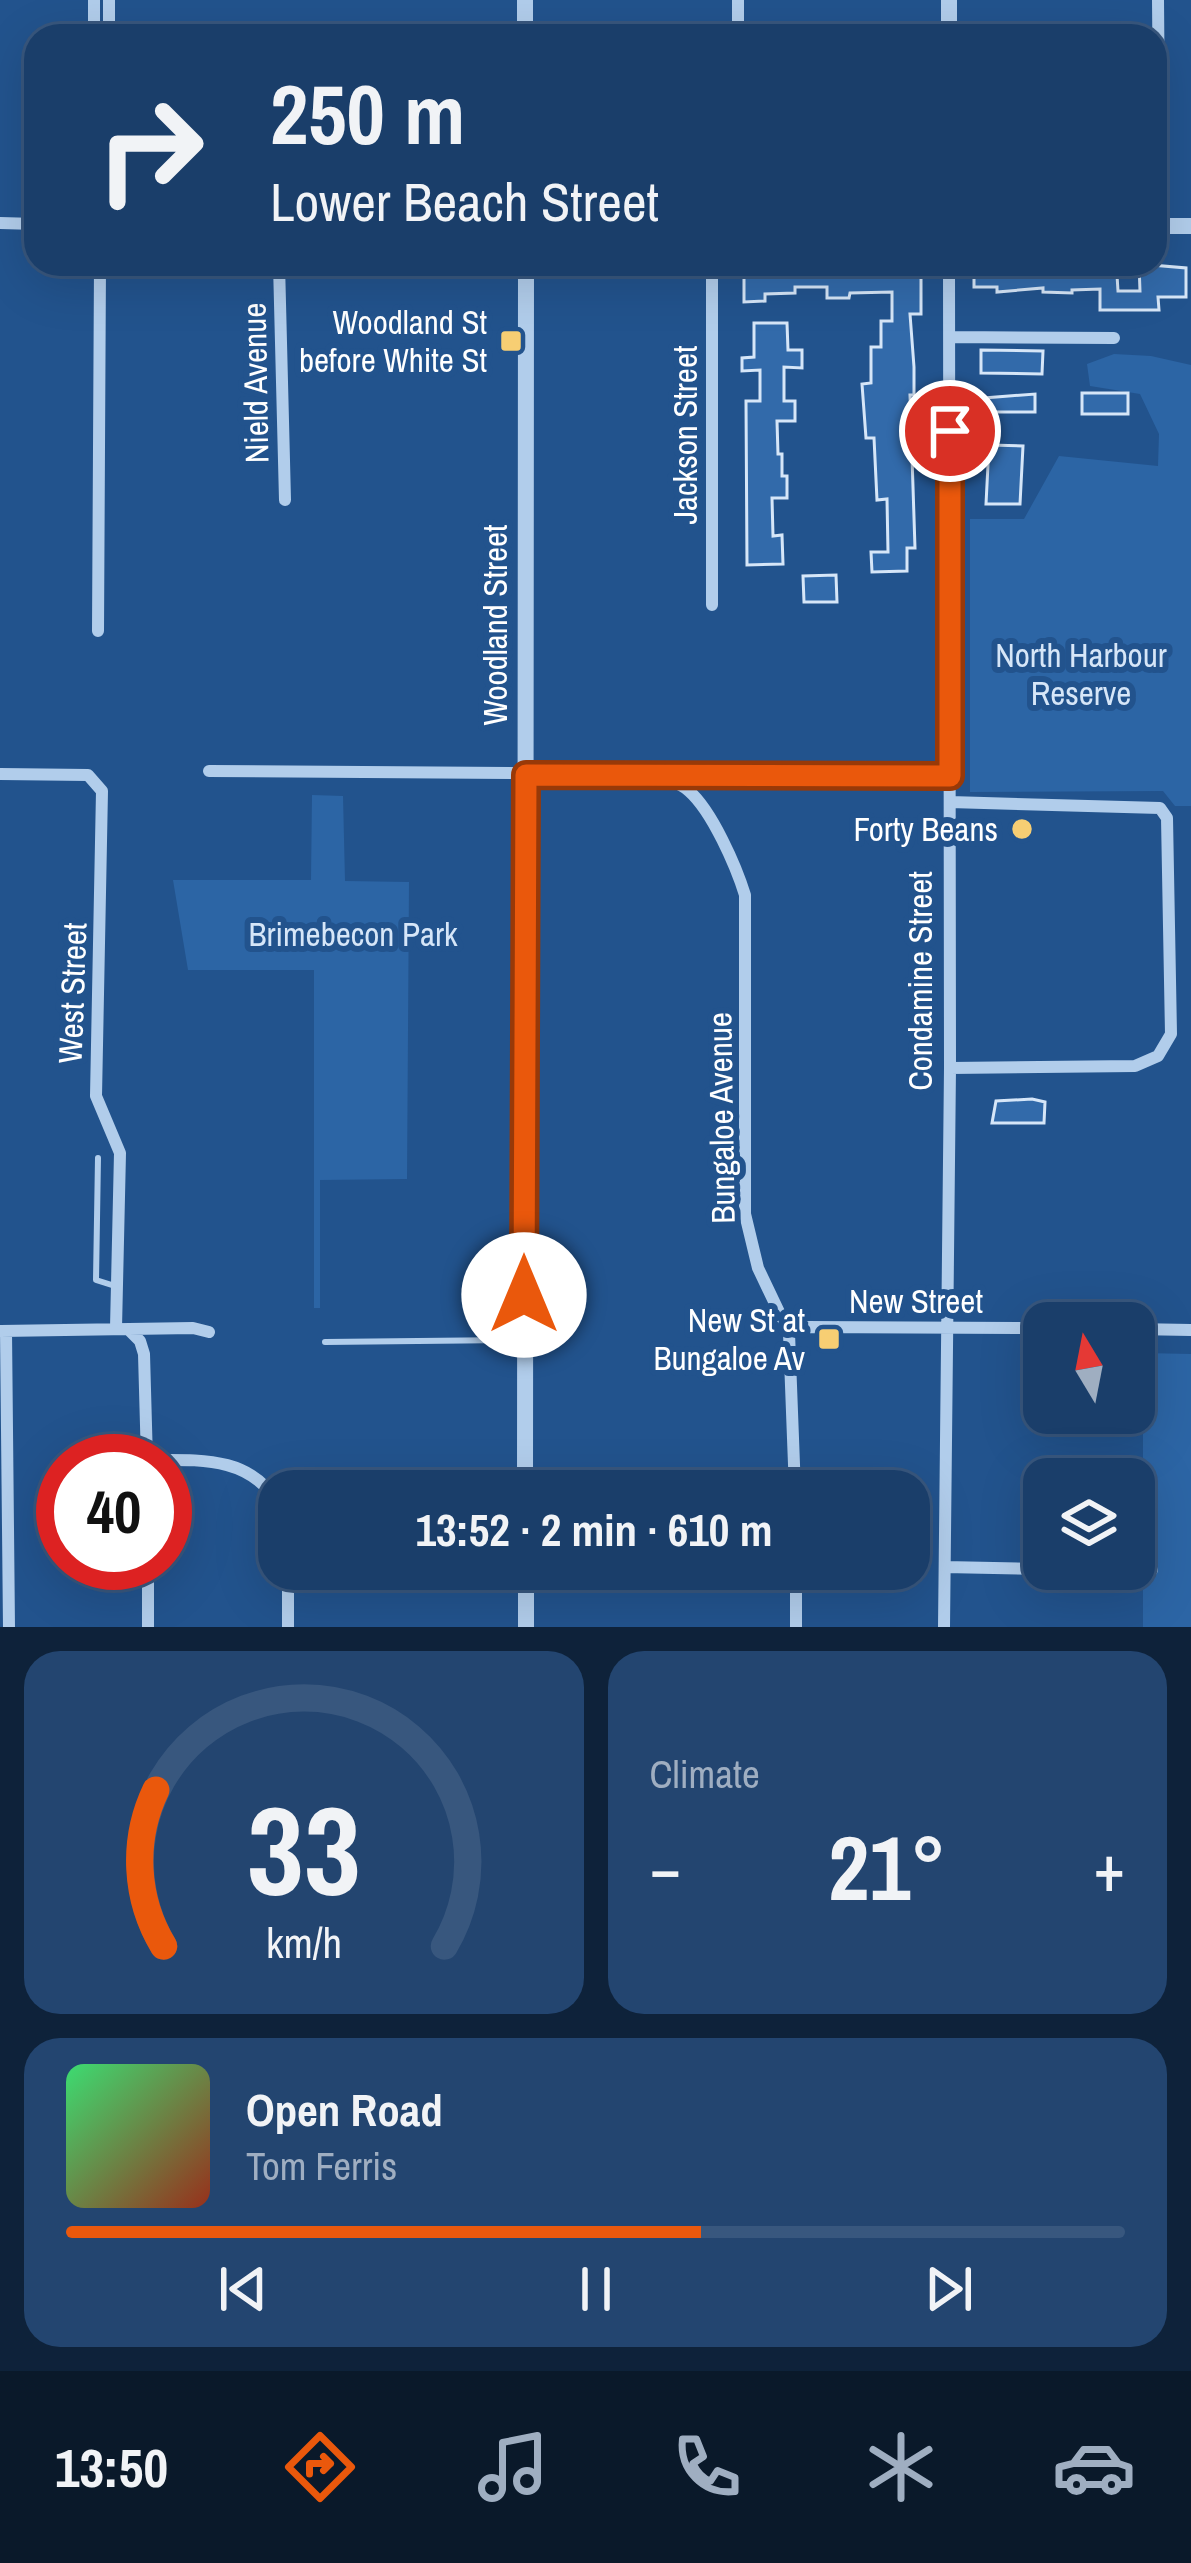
<!DOCTYPE html>
<meta charset="utf-8">
<style>
:root{--surface:#1a3e6a;--page:#234570;--text:#f1f3f6;--muted:#9faec1;--line:#38577e;--accent:#ea580c}
body{margin:0;font-family:"Archivo Narrow",sans-serif;background:var(--page);color:var(--text);height:100vh;display:flex;flex-direction:column;font-size:45px;white-space:nowrap}
*{box-sizing:border-box;margin:0}
p{font-size:39px;color:var(--muted)}
.icon{flex:none;width:66px;height:66px;fill:none;stroke:currentColor;stroke-width:2;stroke-linecap:round;stroke-linejoin:round}
.map{position:relative;height:1627px;overflow:hidden}
.panel{display:flex;flex-direction:column;gap:24px;padding:24px;background:#0e223a;flex:1}
.panel>*{flex:none}
.guide{position:absolute;left:24px;top:24px;width:1143px;height:252px;border-radius:36px;box-shadow:0 12px 48px #0002,0 0 0 3px var(--line);background:#1a3e6a;color:var(--text);overflow:hidden}
.needle{width:78px;rotate:350deg}
.fabs{position:absolute;left:1023px;top:1302px;display:grid;gap:24px}
.fabs a{display:grid;place-items:center;width:132px;height:132px;border-radius:24px;background:var(--surface);box-shadow:0 12px 48px #0002,0 0 0 3px var(--line);font-size:60px}
.speed{position:absolute;left:36px;top:1434px;display:flex;gap:24px;font-size:60px;font-weight:700;text-align:center}
.speed>*{display:grid;place-content:center;width:156px;height:156px;border-radius:50%;background:var(--surface);box-shadow:0 12px 48px #0002,0 0 0 3px var(--line);line-height:1}
.speed .limit{border:18px solid #d22;background:#fff;color:#111}
.pin{position:absolute;display:grid;place-items:center;width:102px;height:102px;color:#fff;margin:-51px;border:6px solid #fff;border-radius:50%;box-shadow:0 3px 12px #0007}
.me{position:absolute;width:132px;margin:-66px;rotate:0deg;stroke-linejoin:round;filter:drop-shadow(0 0 9px #0008)}
.turn{display:flex;align-items:center;gap:42px;height:252px;padding:0 48px;font-size:54px}
.turn .icon{width:156px;height:156px;stroke-width:2.5}
.turn b{display:block;font-size:84px;line-height:102px}
.big{font-size:90px;font-weight:700;line-height:1.1}
.panel .tile{flex:1;display:flex;flex-direction:column;justify-content:center;gap:18px;min-width:0;padding:0 42px;border-radius:36px;background:var(--page)}
.panel .dial{align-items:center;gap:0}
.dial svg{height:312px;overflow:visible;fill:none;stroke:var(--line);stroke-width:7;stroke-linecap:round;text-anchor:middle}
.dial text{fill:var(--text);stroke:none}
.song{display:flex;align-items:center;gap:36px}
.cover{width:144px;height:144px;border-radius:18px;background:linear-gradient(135deg,hsl(140 70% 55%),hsl(10 70% 35%))}
.played{height:12px;border-radius:6px;background:linear-gradient(90deg,var(--accent) 60%,var(--line) 60%)}
.keys{display:flex;justify-content:space-around;direction:ltr}
.heat{display:flex;justify-content:space-between;align-items:center;font-size:66px;direction:ltr}
.panel .tiles{flex:1;display:grid;gap:24px;grid-template-columns:1fr 1fr}
.tile:last-child{grid-column:span 2}
.trip{position:absolute;left:258px;top:1470px;width:672px;height:120px;border-radius:36px;background:var(--surface);box-shadow:0 12px 48px #0002,0 0 0 3px var(--line);font-weight:700;line-height:120px;text-align:center}
.dock{display:flex;height:192px;justify-content:space-around;align-items:center;background:#0a192a;color:var(--muted)}
.dock .icon{width:84px;height:84px}
.dock .on{color:var(--accent)}
.dock b{font-size:54px;color:var(--text)}
.map>svg:first-child{display:block}
.green{fill:#2c65a5}
.building{fill:#326aaa;stroke:#d6e6f8;stroke-width:3}
.lines{fill:none;stroke-linecap:round;stroke-linejoin:round}
.service{stroke:#b1cdeb;stroke-width:6}
.minor{stroke:#b1cdeb;stroke-width:12}
.tertiary{stroke:#b1cdeb;stroke-width:16}
.route-casing{stroke:#983908;stroke-width:30}
.route{stroke:#ea580c;stroke-width:21}
.poi-dot{fill:#f7ce73;stroke:#22538d;stroke-width:4.5}
.labels{text-anchor:middle;stroke-width:12;stroke-linejoin:round;paint-order:stroke}
.poi-label{font-size:33px;fill:#fff;stroke:#22538d;text-anchor:end}
.street-label{font-size:33px;fill:#fff;stroke:#22538d}
.park-label{font-size:33px;fill:#d6e6f8;stroke:#22538d}
</style>
<div class="map">
<svg width="1191" height="1627" viewBox="0 0 1191 1627">
<rect width="100%" height="100%" fill="#22538d"/>
<path class="green" d="M 1114,354 L 1151,356 L 1191,365 L 1191,806 L 1175,806 L 1163,791 L 970,792 L 970,519 L 1024,519 L 1059,456 L 1158,466 L 1159,434 L 1140,394 L 1090,386 L 1087,364 Z
M 312,795 L 343,796 L 345,881 L 409,882 L 407,1179 L 320,1180 L 320,1308 L 314,1308 L 314,970 L 188,970 L 173,880 L 311,880 Z
M 1143,1353 L 1191,1354 L 1191,1627 L 1143,1627 Z"/>
<path class="building" d="M 744,264 L 921,264 L 921,314 L 910,314 L 914,367 L 914,395 L 910,395 L 915,548 L 907,548 L 907,571 L 872,572 L 871,552 L 888,552 L 887,499 L 877,500 L 874,438 L 866,438 L 862,384 L 871,383 L 871,347 L 881,347 L 881,321 L 892,321 L 892,292 L 850,293 L 849,298 L 827,298 L 827,287 L 795,287 L 795,293 L 765,294 L 765,301 L 744,302 Z
M 974,264 L 993,264 L 994,270 L 1015,269 L 1015,264 L 1097,264 L 1098,274 L 1117,275 L 1118,291 L 1140,291 L 1139,264 L 1186,268 L 1186,297 L 1158,297 L 1159,310 L 1100,310 L 1100,289 L 1072,290 L 1072,293 L 1043,292 L 1043,288 L 997,292 L 997,287 L 974,287 Z
M 754,323 L 787,323 L 788,350 L 802,350 L 802,368 L 784,367 L 784,401 L 795,401 L 795,421 L 777,421 L 778,454 L 782,454 L 782,476 L 787,476 L 787,498 L 772,498 L 773,536 L 782,535 L 783,564 L 747,565 L 746,401 L 760,401 L 760,370 L 742,371 L 742,358 L 754,357 Z
M 981,350 L 1043,351 L 1042,374 L 981,373 Z
M 1082,393 L 1128,393 L 1128,414 L 1082,414 Z
M 1035,394 L 1035,412 L 987,412 L 987,417 L 972,417 L 972,399 Z
M 989,445 L 1023,446 L 1020,504 L 986,504 Z
M 836,575 L 837,602 L 804,602 L 803,576 Z
M 1032,1099 L 1045,1102 L 1044,1123 L 992,1123 L 996,1101 Z"/>
<g class="lines">
<path class="service" d="M 98,1158 L 96,1280 L 115,1286
M 325,1342 L 520,1340"/>
<path class="minor" d="M 94,0 L 94,36
M 738,0 L 738,36
M 1158,0 L 1160,226
M 109,36 L 109,0
M 0,223 L 36,224
M 279,264 L 285,500
M 950,337 L 1114,338
M 712,605 L 712,264
M 98,631 L 100,264
M 209,771 L 950,776
M 0,774 L 88,775 L 102,791 L 96,1096 L 120,1153 L 116,1328
M 653,776 C 665,779 679,782 689,791 C 712,811 736,866 745,895 L 745,1214 L 758,1268 L 789,1333 L 795,1491
M 950,802 L 1160,808 L 1167,818 L 1171,1034 L 1158,1056 L 1135,1066 L 950,1068
M 128,1329 L 140,1341 L 144,1354 L 147,1461
M 1134,1329 L 1191,1330
M 1,1331 L 193,1328 L 209,1332
M 6,1331 L 9,1627
M 789,1333 L 805,1327 L 1044,1328
M 147,1460 C 198,1460 251,1455 279,1505
M 148,1563 L 148,1627
M 945,1567 L 1044,1569
M 288,1569 L 288,1627
M 796,1569 L 796,1627
M 1066,1569 L 1152,1570
M 944,1627 L 950,1068 L 949,264"/>
<path class="tertiary" d="M 525,0 L 525,36
M 949,36 L 949,0
M 1155,226 L 1191,226
M 525,1491 L 526,264
M 526,1569 L 526,1627"/>
</g>
<g class="lines">
<defs>
<path id="route" d="M 524,1295 L 526,775 L 950,776 L 950,431"/>
</defs>
<use href="#route" class="route-casing"/>
<use href="#route" class="route"/>
</g>
<g class="poi-dot">
<rect x="499" y="329" width="24" height="24" rx="6"/>
<circle cx="1022" cy="829" r="12"/>
<rect x="817" y="1327" width="24" height="24" rx="6"/>
</g>
<g class="labels">
<g class="poi-label">
<text x="487" y="334">Woodland St<tspan x="487" dy="38">before White St</tspan></text>
<text x="998" y="841">Forty Beans</text>
<text x="805" y="1332">New St at<tspan x="805" dy="38">Bungaloe Av</tspan></text>
</g>
<g class="street-label">
<text transform="translate(255 383) rotate(-91)" y="12">Nield Avenue</text>
<text transform="translate(685 435) rotate(-90)" y="12">Jackson Street</text>
<text transform="translate(495 625) rotate(-90)" y="12">Woodland Street</text>
<text transform="translate(920 981) rotate(-90)" y="12">Condamine Street</text>
<text transform="translate(72 993) rotate(-88)" y="12">West Street</text>
<text transform="translate(721 1118) rotate(-91)" y="12">Bungaloe Avenue</text>
<text x="916" y="1313">New Street</text>
</g>
<g class="park-label">
<text x="1081" y="667">North Harbour<tspan x="1081" dy="38">Reserve</tspan></text>
<text x="353" y="946">Brimebecon Park</text>
</g>
</g>
</svg>
<div class="fabs">
<a><svg class="needle" viewBox="-14 -14 28 28"><path d="M0-13l5 13h-10z" fill="#e53935"/><path d="M0 13l5-13h-10z" fill="#9faec1"/></svg></a>
<a><svg class="icon" aria-label="layers" viewBox="0 0 24 24"><path d="M12 4l9 5-9 5-9-5zM3 14l9 5 9-5"/></svg></a>
</div>
<div class="speed"><div class="limit">40</div></div>
<div class="pin" style="left:950px;top:431px;background:#d93025"><svg class="icon" aria-label="arrive" viewBox="0 0 24 24"><path d="M6 21V4h12l-3 4 3 4H6"/></svg></div>
<svg class="me" style="left:524px;top:1295px" viewBox="-20 -20 40 40"><circle r="19" fill="#fff"/><path d="M0-13L10 11 0 6-10 11z" fill="#ea580c"/></svg>
<div class="trip">13:52 · 2 min · 610 m</div>
<div class="guide">
<div class="turn"><svg class="icon" aria-label="right" viewBox="0 0 24 24"><path d="M7 20v-9h11M14 6l5 5-5 5"/></svg><div><b>250 m</b>Lower Beach Street</div></div>
</div>
</div>
<section class="panel">
<div class="tiles">
<div class="tile dial"><svg viewBox="0 0 100 80">
<path d="M14 69A42 42 0 1 1 86 69"/>
<path d="M14 69A42 42 0 0 1 12 29" stroke="#ea580c"/>
<text x="50" y="56" font-size="32" font-weight="700">33</text>
<text x="50" y="72" font-size="11">km/h</text>
</svg></div>
<div class="tile"><p>Climate</p>
<div class="heat"><a>−</a><b class="big">21°</b><a>+</a></div>
</div>
<div class="tile">
<div class="song"><i class="cover"></i><div><b>Open Road</b><p>Tom Ferris</p></div></div>
<div class="played"></div>
<div class="keys"><svg class="icon" aria-label="previous" viewBox="0 0 24 24"><path d="M18 5L8 12l10 7zM5 5v14"/></svg><svg class="icon" aria-label="pause" viewBox="0 0 24 24"><path d="M8 5v14M16 5v14"/></svg><svg class="icon" aria-label="next" viewBox="0 0 24 24"><path d="M6 5l10 7-10 7zM19 5v14"/></svg></div>
</div>
</div>
</section>
<nav class="dock">
<b>13:50</b>
<svg class="icon on" aria-label="directions" viewBox="0 0 24 24"><path d="M12 3l9 9-9 9-9-9zM9 14v-3h6M13 9l2 2-2 2"/></svg>
<svg class="icon" aria-label="music" viewBox="0 0 24 24"><path d="M9 18V5l10-2v13"/><circle cx="6" cy="18" r="3"/><circle cx="16" cy="16" r="3"/></svg>
<svg class="icon" aria-label="phone" viewBox="0 0 24 24"><path d="M5 4h4l2 5-3 2q2 4 5 5l2-3 5 2v4C11 20 4 13 5 4z"/></svg>
<svg class="icon" aria-label="climate" viewBox="0 0 24 24"><path d="M12 3v18M4 7l16 10M4 17L20 7"/></svg>
<svg class="icon" aria-label="car" viewBox="0 0 24 24"><path d="M5 17H2v-5l4-1 3-4h7l3 4 3 1v5h-3M9 17h6M6 11h13"/><circle cx="7" cy="17" r="2"/><circle cx="17" cy="17" r="2"/></svg>
</nav>
